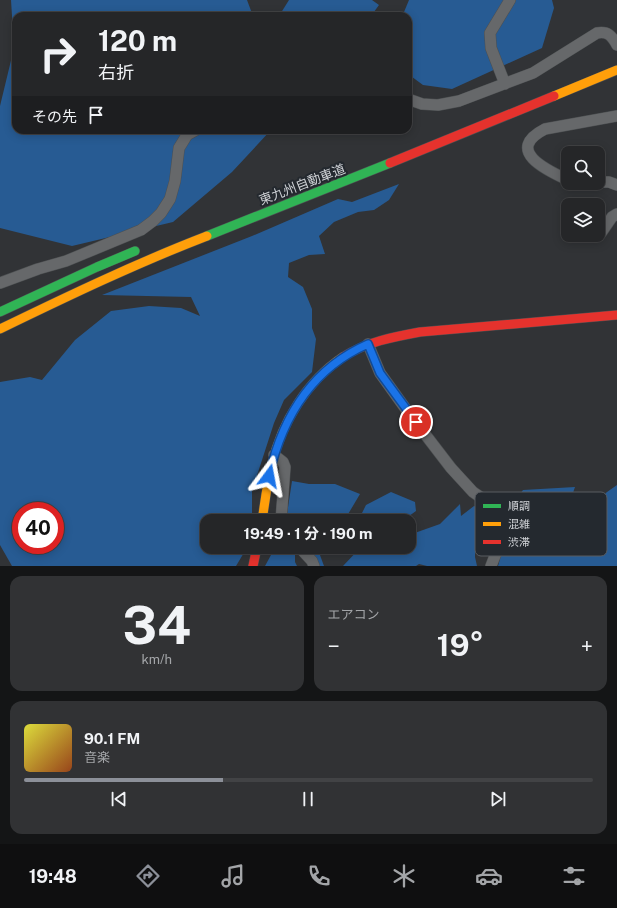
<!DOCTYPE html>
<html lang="ja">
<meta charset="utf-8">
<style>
:root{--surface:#252628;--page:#313234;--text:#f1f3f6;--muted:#a3a5a8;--line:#424345;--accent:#8c9099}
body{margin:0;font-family:"Public Sans","Noto Sans JP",sans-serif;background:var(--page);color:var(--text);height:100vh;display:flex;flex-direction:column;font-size:15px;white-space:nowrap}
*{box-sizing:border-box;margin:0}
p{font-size:13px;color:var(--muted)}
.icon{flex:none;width:22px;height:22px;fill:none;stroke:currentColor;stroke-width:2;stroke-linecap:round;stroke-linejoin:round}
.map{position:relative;height:566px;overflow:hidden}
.drawer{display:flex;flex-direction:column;gap:10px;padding:10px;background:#141516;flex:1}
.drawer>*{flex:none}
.banner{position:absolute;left:12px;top:12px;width:400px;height:122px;border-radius:12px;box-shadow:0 2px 10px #0003,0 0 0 1px var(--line);background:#252628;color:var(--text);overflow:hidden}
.tools{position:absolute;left:561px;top:146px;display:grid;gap:8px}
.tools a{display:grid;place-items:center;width:44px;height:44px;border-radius:8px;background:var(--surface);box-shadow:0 2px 10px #0003,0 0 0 1px var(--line);font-size:20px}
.speed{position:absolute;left:12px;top:502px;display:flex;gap:8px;font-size:20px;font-weight:700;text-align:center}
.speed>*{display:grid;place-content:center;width:52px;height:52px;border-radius:50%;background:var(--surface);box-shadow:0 2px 10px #0003,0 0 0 1px var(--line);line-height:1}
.speed .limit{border:6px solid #d22;background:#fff;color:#111}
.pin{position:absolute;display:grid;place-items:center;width:34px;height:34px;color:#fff;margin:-17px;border:2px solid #fff;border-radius:50%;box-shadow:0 1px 4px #0007}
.me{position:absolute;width:44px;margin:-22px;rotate:13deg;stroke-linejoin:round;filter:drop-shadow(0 0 3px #0008)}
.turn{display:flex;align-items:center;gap:14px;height:84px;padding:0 20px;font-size:18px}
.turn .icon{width:52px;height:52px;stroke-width:2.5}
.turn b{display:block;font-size:28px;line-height:34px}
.then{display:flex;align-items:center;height:38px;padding:0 20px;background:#0003;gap:8px;font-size:15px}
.big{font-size:30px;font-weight:700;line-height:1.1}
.drawer .card{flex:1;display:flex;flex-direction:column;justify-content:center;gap:6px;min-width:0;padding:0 14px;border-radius:12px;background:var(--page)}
.drawer .dial{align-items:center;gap:0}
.dial b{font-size:52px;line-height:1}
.song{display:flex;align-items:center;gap:12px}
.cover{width:48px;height:48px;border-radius:6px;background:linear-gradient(135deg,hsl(60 70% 55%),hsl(20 70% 35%))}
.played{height:4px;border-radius:2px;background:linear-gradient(90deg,var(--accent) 35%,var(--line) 35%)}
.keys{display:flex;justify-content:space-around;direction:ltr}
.heat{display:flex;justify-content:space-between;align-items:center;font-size:22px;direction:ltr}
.drawer .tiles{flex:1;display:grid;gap:10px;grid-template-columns:1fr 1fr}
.card:last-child{grid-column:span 2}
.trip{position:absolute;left:200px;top:514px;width:216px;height:40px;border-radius:12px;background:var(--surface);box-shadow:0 2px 10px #0003,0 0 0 1px var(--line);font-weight:700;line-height:40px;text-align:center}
.tab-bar{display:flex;height:64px;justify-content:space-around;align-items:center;background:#0f0f10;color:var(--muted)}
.tab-bar .icon{width:28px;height:28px}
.tab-bar .active{color:var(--accent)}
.tab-bar b{font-size:18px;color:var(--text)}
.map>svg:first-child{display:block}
.forest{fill:#275b93;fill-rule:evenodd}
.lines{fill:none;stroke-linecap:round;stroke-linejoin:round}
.street-casing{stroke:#4d5052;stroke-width:12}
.fast-casing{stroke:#4d5052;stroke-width:10}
.slow-casing{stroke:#4d5052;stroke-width:10}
.jam-casing{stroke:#4d5052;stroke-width:10}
.street{stroke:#66686a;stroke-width:11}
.fast{stroke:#30b455;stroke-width:9}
.slow{stroke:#ff9f0a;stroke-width:9}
.jam{stroke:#e5322d;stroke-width:9}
.route-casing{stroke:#114b97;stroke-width:10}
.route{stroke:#1a73e8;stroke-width:7}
.labels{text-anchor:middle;stroke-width:4;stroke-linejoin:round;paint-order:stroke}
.street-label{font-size:13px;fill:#d0d3d7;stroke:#24292f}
.key{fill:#24292f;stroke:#585c61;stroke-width:1}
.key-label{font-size:11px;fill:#d0d3d7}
</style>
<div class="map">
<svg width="617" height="566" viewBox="0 0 617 566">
<rect width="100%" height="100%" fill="#313336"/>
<path class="forest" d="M 11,0 L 247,0 L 253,16 L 16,16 L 16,130 L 271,130 L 232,172 L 173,222 L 72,246 L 0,228 L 0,106 L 14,48 Z
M 289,0 L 372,0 L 379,5 L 371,16 L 279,16 Z
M 409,0 L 552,0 L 554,8 L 542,48 L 452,89 L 423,85 L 408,74 L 408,16 L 393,16 L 404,12 Z
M 399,184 L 389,200 L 374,210 L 358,212 L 334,222 L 319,236 L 325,254 L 309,255 L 289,263 L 288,277 L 303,287 L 312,309 L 312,328 L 316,339 L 312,372 L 284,400 L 274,423 L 252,491 L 252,521 L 207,521 L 207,547 L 246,547 L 245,551 L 236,566 L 12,566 L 0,545 L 0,382 L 30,377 L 42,380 L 75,340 L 111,311 L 149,306 L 181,308 L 200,316 L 191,297 L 102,295 L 252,236 L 338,199 L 352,202 ZM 21,511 L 55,511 L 55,545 L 21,545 Z
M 292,481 L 309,484 L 335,484 L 360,494 L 344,521 L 288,521 L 287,514 Z
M 617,485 L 617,566 L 498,566 L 509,525 L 506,513 L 523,490 L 575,487 L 567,510 L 570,525 L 596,521 L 594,504 L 607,492 Z
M 391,492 L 415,502 L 416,511 L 402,521 L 358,521 L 366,505 Z
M 460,504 L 461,516 L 474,506 L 489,512 C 491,527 485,532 475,542 L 475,557 L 477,566 L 427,566 L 419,564 L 416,566 L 343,566 L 361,547 L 409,547 L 409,535 L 440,524 Z
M 278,547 L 288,547 L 295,550 L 295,562 L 297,566 L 265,566 L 271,555 Z
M 301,547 L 317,547 L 324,566 L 312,566 Z"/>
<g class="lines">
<defs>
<path id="street" d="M 505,84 L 491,48 L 490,33 L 510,0
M 408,99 L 422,104 L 438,105 L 459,101 L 533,73 L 597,33 C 608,31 612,36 617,45
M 568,180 C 546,170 504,150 545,129 L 617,116
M 598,182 L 609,182 L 617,185
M 578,183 L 587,183
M 601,233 L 612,217 L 617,214
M 0,283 L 38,269 L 66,261 L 141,230 L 153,221 L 161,213 L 170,199 L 175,181 L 179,148 L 187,135 L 196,130
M 368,344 L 380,373 L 408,412 L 451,468 L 473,492 L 489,503 L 499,512 L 502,525 L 502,538 L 491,566
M 274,455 L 283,462 L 285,467 L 281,521
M 299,547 L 312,561 L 314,566"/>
<path id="fast" d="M 207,236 L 390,163
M 0,312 L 97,267 L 135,251"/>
<path id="slow" d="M 554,96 L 617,70
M 0,329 C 68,296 137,263 207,236
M 262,521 C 265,502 267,483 272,464 C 282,422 307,381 343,357"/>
<path id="jam" d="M 390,163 L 554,96
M 343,357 C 366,342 393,337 420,332 L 617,315
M 253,566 L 257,547"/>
</defs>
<use href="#street" class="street-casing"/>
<use href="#fast" class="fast-casing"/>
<use href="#slow" class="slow-casing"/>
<use href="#jam" class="jam-casing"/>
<use href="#street" class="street"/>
<use href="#fast" class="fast"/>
<use href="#slow" class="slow"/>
<use href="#jam" class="jam"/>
</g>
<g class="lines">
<defs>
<path id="route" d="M 269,476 C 282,418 311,369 368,344 L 380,373 L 416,422"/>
</defs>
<use href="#route" class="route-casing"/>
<use href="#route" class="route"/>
</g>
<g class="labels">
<g class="street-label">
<text transform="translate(302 184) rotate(-21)" y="5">東九州自動車道</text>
</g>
</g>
<rect x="475" y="492" width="132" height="64" rx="6" class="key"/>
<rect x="483" y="504" width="18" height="4" fill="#30b455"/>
<rect x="483" y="522" width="18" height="4" fill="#ff9f0a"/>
<rect x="483" y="540" width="18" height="4" fill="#e5322d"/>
<g class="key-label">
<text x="508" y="510">順調</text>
<text x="508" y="528">混雑</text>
<text x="508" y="546">渋滞</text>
</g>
</svg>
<div class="tools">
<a><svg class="icon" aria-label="search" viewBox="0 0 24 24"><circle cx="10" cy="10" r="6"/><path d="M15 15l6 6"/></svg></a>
<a><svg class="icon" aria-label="layers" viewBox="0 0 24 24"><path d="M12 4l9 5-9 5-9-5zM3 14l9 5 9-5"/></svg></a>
</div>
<div class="speed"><div class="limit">40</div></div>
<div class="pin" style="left:416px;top:422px;background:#d93025"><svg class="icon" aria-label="arrive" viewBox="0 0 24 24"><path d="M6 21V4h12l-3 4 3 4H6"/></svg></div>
<svg class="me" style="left:269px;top:476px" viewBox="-20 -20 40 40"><path d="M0-17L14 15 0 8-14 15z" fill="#1a73e8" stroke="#fff" stroke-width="4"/></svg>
<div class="trip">19:49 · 1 分 · 190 m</div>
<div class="banner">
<div class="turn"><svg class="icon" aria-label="right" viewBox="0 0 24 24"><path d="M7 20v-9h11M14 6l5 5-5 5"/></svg><div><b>120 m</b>右折</div></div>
<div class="then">その先<svg class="icon" aria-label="arrive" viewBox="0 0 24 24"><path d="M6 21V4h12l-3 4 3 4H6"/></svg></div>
</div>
</div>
<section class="drawer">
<div class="tiles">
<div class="card dial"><b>34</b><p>km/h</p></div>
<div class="card"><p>エアコン</p>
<div class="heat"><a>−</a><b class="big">19°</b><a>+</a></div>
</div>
<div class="card">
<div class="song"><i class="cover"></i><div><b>90.1 FM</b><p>音楽</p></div></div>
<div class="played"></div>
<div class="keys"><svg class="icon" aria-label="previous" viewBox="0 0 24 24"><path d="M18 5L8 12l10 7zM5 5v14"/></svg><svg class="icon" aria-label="pause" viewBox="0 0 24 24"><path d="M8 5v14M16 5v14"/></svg><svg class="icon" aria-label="next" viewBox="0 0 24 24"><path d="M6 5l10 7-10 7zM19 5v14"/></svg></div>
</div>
</div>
</section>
<nav class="tab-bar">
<b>19:48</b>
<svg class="icon active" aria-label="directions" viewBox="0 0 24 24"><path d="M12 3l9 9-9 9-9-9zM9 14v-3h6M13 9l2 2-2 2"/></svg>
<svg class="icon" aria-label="music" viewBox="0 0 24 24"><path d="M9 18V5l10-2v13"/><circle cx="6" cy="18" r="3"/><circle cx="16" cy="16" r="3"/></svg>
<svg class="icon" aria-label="phone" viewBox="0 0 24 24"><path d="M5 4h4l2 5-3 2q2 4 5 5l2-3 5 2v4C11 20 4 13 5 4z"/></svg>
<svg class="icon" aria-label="climate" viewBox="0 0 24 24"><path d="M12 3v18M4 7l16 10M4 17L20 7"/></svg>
<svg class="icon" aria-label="car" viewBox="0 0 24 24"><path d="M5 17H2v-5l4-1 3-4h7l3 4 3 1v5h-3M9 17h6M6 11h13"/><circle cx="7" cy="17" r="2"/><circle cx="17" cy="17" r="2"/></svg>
<svg class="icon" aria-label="filters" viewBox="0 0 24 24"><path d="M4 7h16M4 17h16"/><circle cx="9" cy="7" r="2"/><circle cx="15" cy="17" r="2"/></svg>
</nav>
